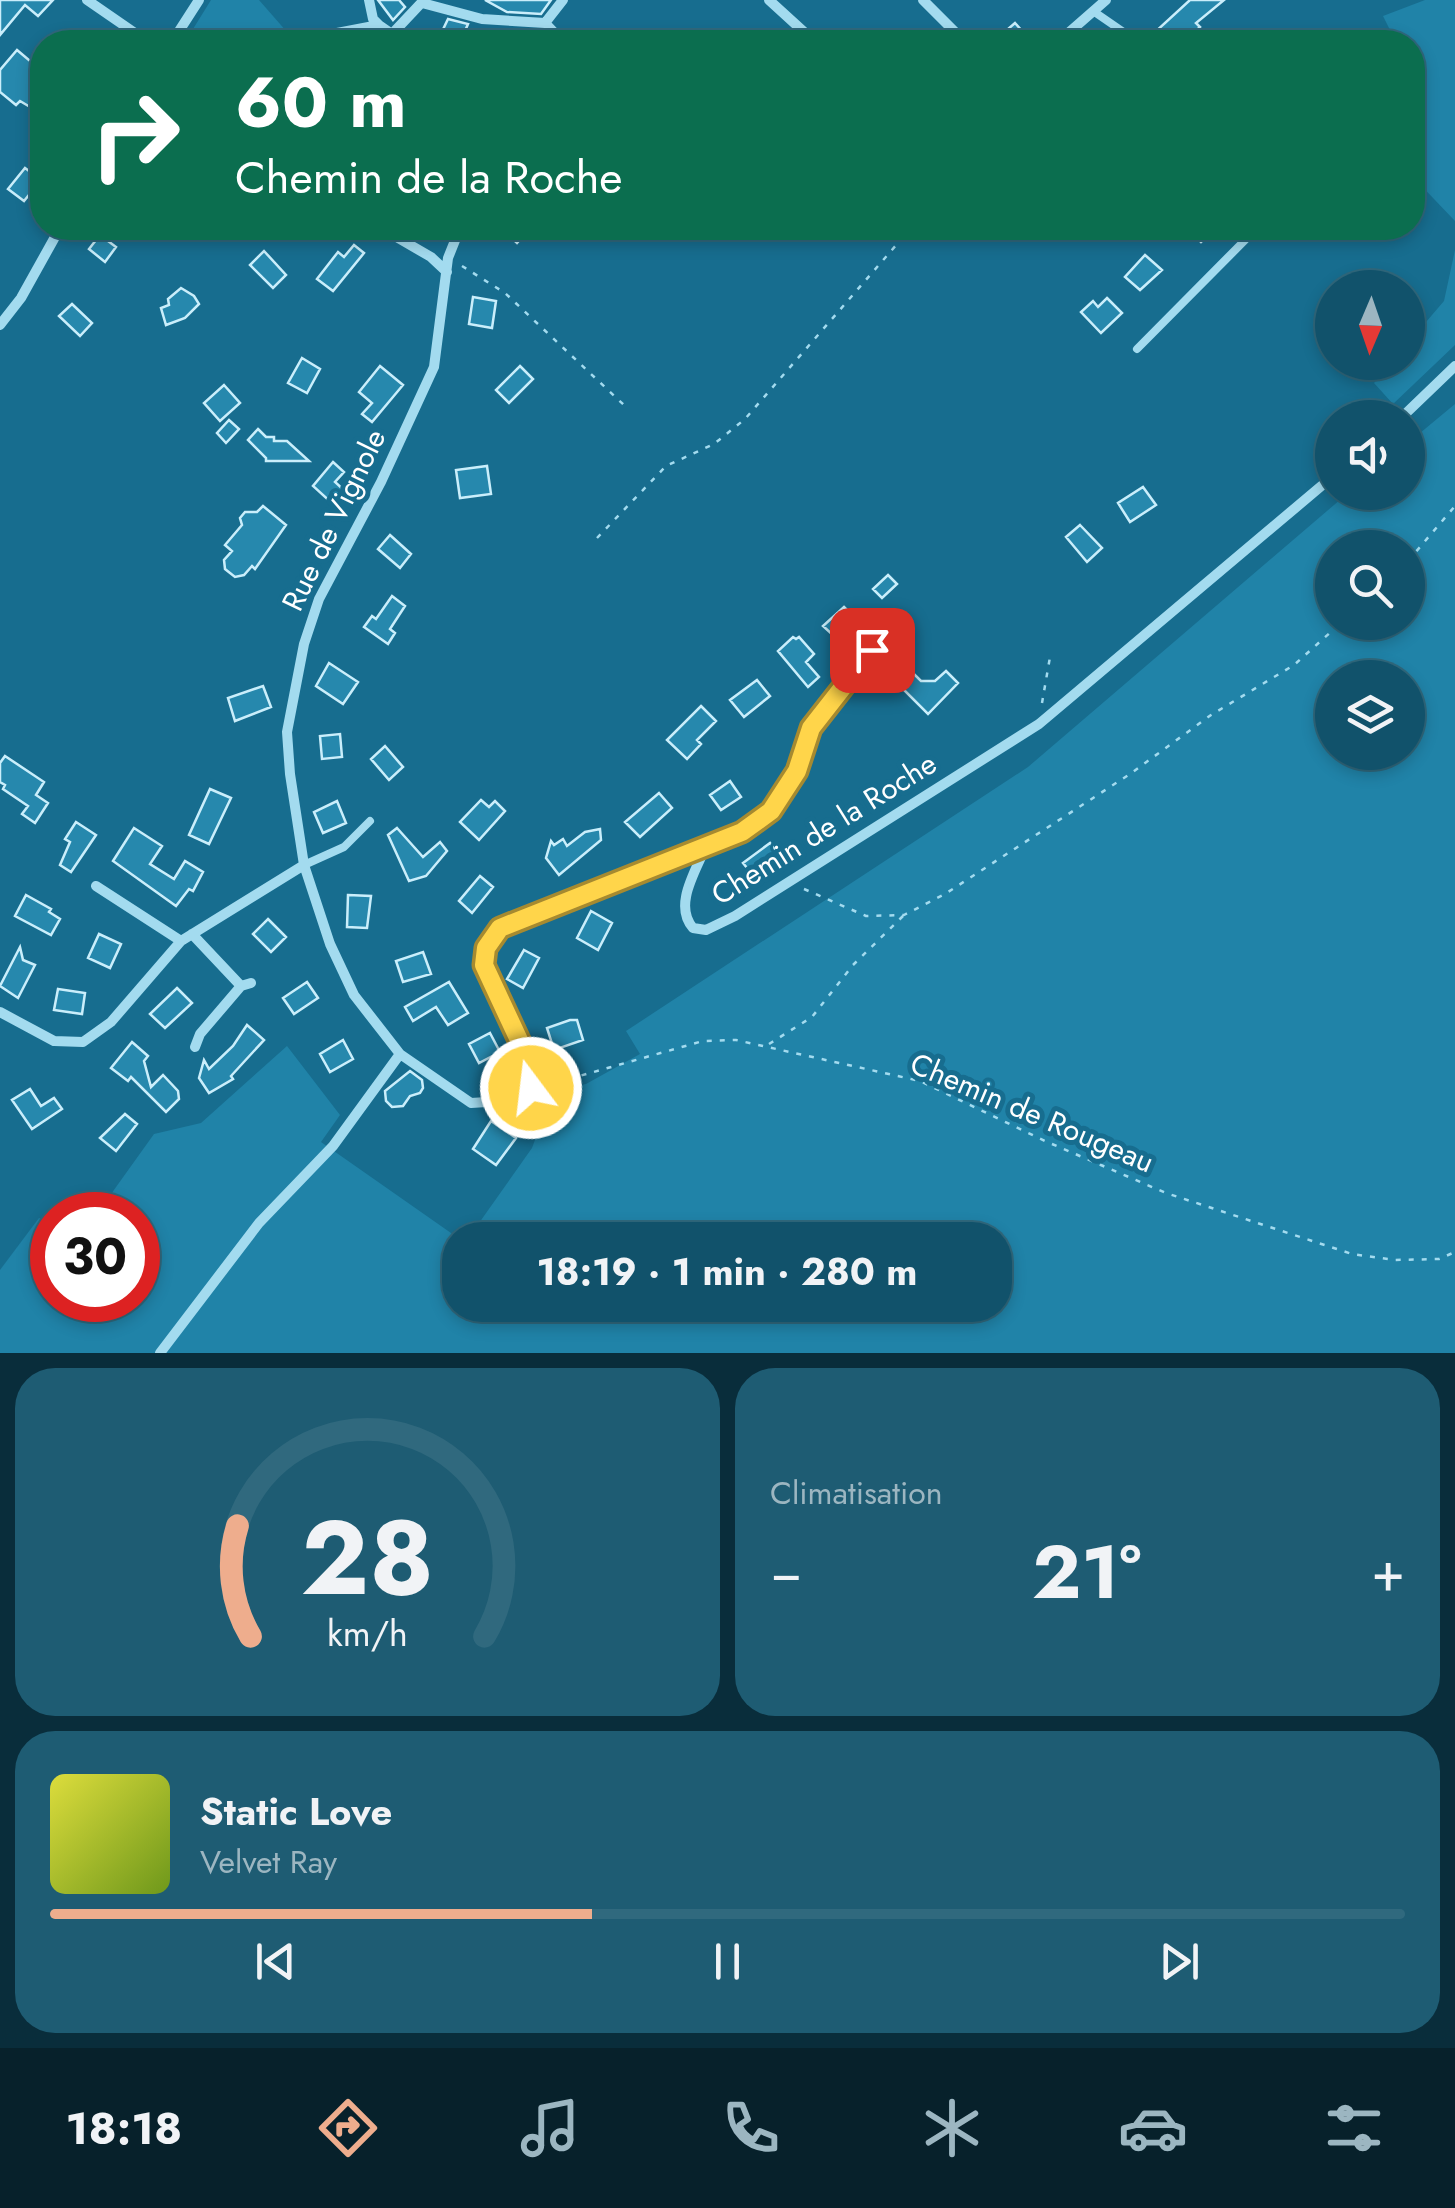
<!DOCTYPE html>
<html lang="fr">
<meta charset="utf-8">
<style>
:root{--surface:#11526b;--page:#1e5c73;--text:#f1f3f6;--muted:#9cb6c1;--line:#30697e;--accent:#eead8d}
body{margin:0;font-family:Jost,sans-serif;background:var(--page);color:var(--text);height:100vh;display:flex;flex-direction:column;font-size:38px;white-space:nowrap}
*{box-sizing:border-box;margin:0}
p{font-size:32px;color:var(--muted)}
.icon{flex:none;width:55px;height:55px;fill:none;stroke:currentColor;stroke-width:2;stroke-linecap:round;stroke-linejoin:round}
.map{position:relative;height:1353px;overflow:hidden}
.side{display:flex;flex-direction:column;gap:15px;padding:15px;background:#092d3b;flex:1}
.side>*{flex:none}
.guide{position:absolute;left:30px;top:30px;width:1395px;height:210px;border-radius:40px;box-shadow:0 5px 15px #0003,0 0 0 2px var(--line);background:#0b6e4f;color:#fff;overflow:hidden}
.needle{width:65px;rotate:182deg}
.fabs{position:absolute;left:1315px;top:270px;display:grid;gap:20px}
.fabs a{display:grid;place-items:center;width:110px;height:110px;border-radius:50%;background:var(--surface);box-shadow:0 5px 15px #0003,0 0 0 2px var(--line);font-size:50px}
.speed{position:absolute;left:30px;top:1192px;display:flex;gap:20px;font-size:50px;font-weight:700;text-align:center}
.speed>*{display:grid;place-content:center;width:130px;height:130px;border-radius:50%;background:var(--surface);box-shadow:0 5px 15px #0003,0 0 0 2px var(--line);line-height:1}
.speed .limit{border:15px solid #d22;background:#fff;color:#111}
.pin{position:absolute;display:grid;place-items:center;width:85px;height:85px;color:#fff;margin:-42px;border-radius:20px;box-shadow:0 5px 15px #0006}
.me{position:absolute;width:110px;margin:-55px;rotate:345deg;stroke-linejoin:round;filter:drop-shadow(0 0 8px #0008)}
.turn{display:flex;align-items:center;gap:35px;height:210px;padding:0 40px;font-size:45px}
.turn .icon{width:130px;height:130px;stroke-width:2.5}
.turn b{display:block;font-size:70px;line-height:85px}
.big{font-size:75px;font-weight:700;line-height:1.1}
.side .card{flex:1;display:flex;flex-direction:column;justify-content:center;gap:15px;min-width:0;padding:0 35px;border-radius:40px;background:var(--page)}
.side .dial{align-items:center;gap:0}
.dial svg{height:260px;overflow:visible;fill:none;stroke:var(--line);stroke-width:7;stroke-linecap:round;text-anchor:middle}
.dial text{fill:var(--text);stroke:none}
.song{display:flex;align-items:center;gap:30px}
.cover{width:120px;height:120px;border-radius:15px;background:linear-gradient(135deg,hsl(60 70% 55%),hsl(80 70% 35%))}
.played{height:10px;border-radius:5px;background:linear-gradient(90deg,var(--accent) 40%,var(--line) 40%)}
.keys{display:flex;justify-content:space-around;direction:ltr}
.heat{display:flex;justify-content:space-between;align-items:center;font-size:55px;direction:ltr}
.side .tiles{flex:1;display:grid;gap:15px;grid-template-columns:1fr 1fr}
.card:last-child{grid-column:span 2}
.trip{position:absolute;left:442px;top:1222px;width:570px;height:100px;border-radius:40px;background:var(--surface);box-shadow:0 5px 15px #0003,0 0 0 2px var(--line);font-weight:700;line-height:100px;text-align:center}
.dock{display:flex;height:160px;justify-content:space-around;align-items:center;background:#07212b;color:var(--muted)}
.dock .icon{width:70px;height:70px}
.dock .selected{color:var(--accent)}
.dock b{font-size:45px;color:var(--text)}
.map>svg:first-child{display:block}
.green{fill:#2083a8;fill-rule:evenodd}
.building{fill:#2688ad;stroke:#caeefb;stroke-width:2.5}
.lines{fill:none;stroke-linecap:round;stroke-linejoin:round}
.path{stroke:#a3dbef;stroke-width:2.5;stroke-dasharray:5 8;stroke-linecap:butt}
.service{stroke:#a3dbef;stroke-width:8}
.minor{stroke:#a3dbef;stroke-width:10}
.route-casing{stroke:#a68a30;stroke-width:25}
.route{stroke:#ffd54a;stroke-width:18}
.labels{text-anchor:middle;stroke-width:10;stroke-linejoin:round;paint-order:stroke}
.street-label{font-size:30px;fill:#fff;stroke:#176d8f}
</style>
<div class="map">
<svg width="1455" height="1353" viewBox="0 0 1455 1353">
<rect width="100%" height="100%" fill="#176d8f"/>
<path class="green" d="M 211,0 L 259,0 L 287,32 L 264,42 L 185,42 Z
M 1425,0 L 1455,0 L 1455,221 L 1413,177 L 1413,92 L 1417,89 L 1413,79 L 1412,42 L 1396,42 L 1383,16 Z
M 1455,250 L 1455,345 L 1393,404 L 1374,383 L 1391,363 L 1408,362 L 1408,343 L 1444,301 Z
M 1455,404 L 1455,1353 L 0,1353 L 0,1270 L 39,1218 L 52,1223 L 52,1300 L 138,1300 L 138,1215 L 96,1215 L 154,1134 L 201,1123 L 287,1046 L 340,1115 L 321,1142 L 461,1240 L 460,1305 L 995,1305 L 995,1240 L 467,1240 L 532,1148 L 553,1090 L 586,1084 L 640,1054 L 626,1031 L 1028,767 L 1348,493 L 1408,492 L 1408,443 ZM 1332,548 L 1408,548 L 1408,622 L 1332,622 ZM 1332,678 L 1408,678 L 1408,752 L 1332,752 Z"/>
<path class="building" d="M 0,0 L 53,0 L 38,16 L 25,5 L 0,35 Z
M 378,0 L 399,0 L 405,7 L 393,20 Z
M 485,0 L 551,0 L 541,14 L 507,12 Z
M 1190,0 L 1224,0 L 1196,23 L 1200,27 L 1184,42 L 1162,42 L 1154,33 Z
M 448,19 L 468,24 L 465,31 L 487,42 L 437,42 Z
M 1015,23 L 1032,42 L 993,42 Z
M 509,30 L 540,31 L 551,42 L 503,42 Z
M 17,50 L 42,71 L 42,114 L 20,101 L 16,105 L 0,92 L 0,70 Z
M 25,168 L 41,180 L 24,201 L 8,189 Z
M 501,228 L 530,228 L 517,243 Z
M 1187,228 L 1216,228 L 1201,242 Z
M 100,235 L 116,247 L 105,262 L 89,249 Z
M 354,245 L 364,253 L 333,291 L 317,279 L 338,252 L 344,257 Z
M 264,251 L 286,275 L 273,288 L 250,265 Z
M 1145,255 L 1162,270 L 1140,290 L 1125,277 Z
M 181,288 L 194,296 L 199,304 L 185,318 L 166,325 L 161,308 L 169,305 L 168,299 Z
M 473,297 L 496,301 L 492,328 L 469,324 Z
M 1107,298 L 1122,313 L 1101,333 L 1081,312 L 1093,301 L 1098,307 Z
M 72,304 L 92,323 L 80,336 L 59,316 Z
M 302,358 L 320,369 L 307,393 L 288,383 Z
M 380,366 L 403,385 L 372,422 L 362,414 L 372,403 L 359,392 Z
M 520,366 L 533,379 L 509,403 L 496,390 Z
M 224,385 L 240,403 L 220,421 L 204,403 Z
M 229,420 L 239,429 L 226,443 L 217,433 Z
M 258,429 L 266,437 L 274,437 L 274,441 L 287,441 L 309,461 L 266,461 L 266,458 L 248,440 Z
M 333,462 L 344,472 L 335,482 L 346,492 L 335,506 L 313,486 Z
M 487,466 L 491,494 L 460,498 L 456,470 Z
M 1143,487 L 1156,505 L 1130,522 L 1118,503 Z
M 263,506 L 286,525 L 255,569 L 252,566 L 244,575 L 235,577 L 225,569 L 224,560 L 232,551 L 225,545 L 242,525 L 240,518 L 245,512 L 257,512 Z
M 1080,525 L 1102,548 L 1087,562 L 1066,537 Z
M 390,535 L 411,554 L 400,568 L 378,549 Z
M 888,575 L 897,584 L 882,598 L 873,589 Z
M 392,596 L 405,606 L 390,629 L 395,633 L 388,644 L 364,627 L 372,616 L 376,619 Z
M 844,607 L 855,618 L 850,623 L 860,633 L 846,647 L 823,626 Z
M 793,637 L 796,639 L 799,637 L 814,654 L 806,662 L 819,677 L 808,687 L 778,651 Z
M 329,663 L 358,682 L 343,704 L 316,686 Z
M 946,671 L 958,683 L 928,714 L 901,687 L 914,674 L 921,681 L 935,681 Z
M 757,680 L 770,696 L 744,717 L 730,700 Z
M 263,686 L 271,707 L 235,721 L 228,698 Z
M 701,706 L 716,721 L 697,740 L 701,744 L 687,759 L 667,740 Z
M 340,734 L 342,757 L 322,759 L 320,736 Z
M 385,746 L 403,767 L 389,780 L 371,759 Z
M 5,756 L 44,782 L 36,795 L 48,803 L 35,823 L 22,814 L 28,806 L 3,789 L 5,785 L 0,782 L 0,763 Z
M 730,781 L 741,797 L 721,810 L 710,795 Z
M 210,789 L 231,798 L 209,844 L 189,835 Z
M 659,793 L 672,808 L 640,837 L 625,822 Z
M 481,800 L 489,807 L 495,801 L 505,811 L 479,840 L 460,822 Z
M 337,801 L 346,823 L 323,833 L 314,812 Z
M 76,822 L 96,835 L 71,872 L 60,865 L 70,842 L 65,839 Z
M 134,828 L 162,846 L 150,864 L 174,879 L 185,861 L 203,872 L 193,891 L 189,889 L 176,906 L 113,861 Z
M 397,828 L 423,857 L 440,842 L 447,851 L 426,876 L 409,881 L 388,835 Z
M 600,829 L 601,840 L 559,875 L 546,858 L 551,841 L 554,845 L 563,839 L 567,846 L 585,832 Z
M 770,843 L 782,860 L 756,879 L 743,863 Z
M 480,876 L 493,887 L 472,913 L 459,901 Z
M 26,895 L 51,909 L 49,912 L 60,919 L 51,935 L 15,916 Z
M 348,895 L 371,896 L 367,928 L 347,927 Z
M 591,911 L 612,923 L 598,950 L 577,938 Z
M 268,919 L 286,937 L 271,952 L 253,934 Z
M 99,934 L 121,944 L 110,968 L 88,958 Z
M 20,947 L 23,960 L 35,965 L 18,998 L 0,986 Z
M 524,950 L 539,958 L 523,988 L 507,979 Z
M 423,952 L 431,974 L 403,982 L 396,961 Z
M 307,982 L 318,998 L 294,1014 L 283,998 Z
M 449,982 L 468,1013 L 448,1025 L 436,1007 L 413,1021 L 405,1007 Z
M 177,988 L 192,1003 L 165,1028 L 150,1014 Z
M 58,989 L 85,993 L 82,1014 L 54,1010 Z
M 570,1020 L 577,1020 L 583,1040 L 554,1050 L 547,1028 Z
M 247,1025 L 264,1040 L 231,1076 L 233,1079 L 209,1093 L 199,1078 L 204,1060 L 209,1069 L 233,1046 Z
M 490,1033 L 500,1052 L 479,1063 L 469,1044 Z
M 343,1040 L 353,1059 L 330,1072 L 320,1054 Z
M 132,1042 L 148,1056 L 144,1061 L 151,1087 L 163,1075 L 178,1091 L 179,1099 L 166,1112 L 131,1077 L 128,1081 L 111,1068 Z
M 410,1071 L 422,1080 L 423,1088 L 420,1093 L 410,1096 L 403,1106 L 392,1107 L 386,1101 L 385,1091 Z
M 30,1089 L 41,1106 L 54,1098 L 62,1109 L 32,1129 L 12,1100 Z
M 125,1114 L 137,1124 L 116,1151 L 100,1138 Z
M 491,1121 L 516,1138 L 496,1165 L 473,1149 Z"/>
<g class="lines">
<path class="path" d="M 462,266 L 505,293 L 625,406
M 1358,412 L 1395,405
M 597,538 L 666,466 L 714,444 L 745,419 L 911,228
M 1408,561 L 1455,506
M 1042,703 L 1050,657
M 804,889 L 866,916 L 904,915 L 945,894 L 1130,774 L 1211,715 L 1294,665 L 1342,622
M 769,1044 L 812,1017 L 853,965 L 903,916
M 544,1086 L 703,1041 L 736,1040 L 920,1081 L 1045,1141 L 1166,1193 L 1352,1254 L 1395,1260 L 1439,1259 L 1455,1252"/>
<path class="service" d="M 1093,11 L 1138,42
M 1137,349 L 1257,228
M 304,865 L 344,847 L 370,821"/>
<path class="minor" d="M 87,0 L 148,42
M 369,0 L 373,19 L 379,25
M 769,0 L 815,42
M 923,0 L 965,42
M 422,3 L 482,19 L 545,23
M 545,23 L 563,0
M 545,23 L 563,42
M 172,42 L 199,0
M 290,42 L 379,25 L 392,34 L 424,0
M 1058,42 L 1106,0
M 381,228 L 431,257 L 447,272
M 460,228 L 448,258 L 434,367 L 381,482 L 319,599 L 304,644 L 287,732 L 290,774 L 304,865 L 330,944 L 354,995 L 400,1054 L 471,1103 L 503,1101 L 531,1089 L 532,1068 L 483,965 L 486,948 L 501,928 L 742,832 L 771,811 L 797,771 L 811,728 L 872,650
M 0,325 L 21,298 L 60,228
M 1401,418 L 1455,366
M 706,846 C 696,871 673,905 693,928 L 706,930 L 735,916 L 1039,724 L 1332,477
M 96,886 L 181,941
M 192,934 L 241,986
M 0,1012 L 54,1041 L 83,1042 L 111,1022 L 181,941 L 304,865
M 195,1047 L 200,1034 L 241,986 L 251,983
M 160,1353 L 259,1223 L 333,1146 L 400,1054"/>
</g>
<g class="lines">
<defs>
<path id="route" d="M 531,1088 L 532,1068 L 484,965 L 486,948 L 500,928 L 742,832 L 771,811 L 797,771 L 811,728 L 872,650"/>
</defs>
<use href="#route" class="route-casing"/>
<use href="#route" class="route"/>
</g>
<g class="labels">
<g class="street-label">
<text transform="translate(334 520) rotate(-64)" y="10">Rue de Vignole</text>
<text transform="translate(824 829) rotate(-32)" y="10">Chemin de la Roche</text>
<text transform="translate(1032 1113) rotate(23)" y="10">Chemin de Rougeau</text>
</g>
</g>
</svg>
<div class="fabs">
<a><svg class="needle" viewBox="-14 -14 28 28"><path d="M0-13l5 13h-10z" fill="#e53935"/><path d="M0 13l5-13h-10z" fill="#9cb6c1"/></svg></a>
<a><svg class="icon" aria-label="sound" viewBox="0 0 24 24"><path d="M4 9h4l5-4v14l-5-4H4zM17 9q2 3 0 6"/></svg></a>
<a><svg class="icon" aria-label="search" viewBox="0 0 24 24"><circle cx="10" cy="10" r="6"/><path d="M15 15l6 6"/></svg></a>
<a><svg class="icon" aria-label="layers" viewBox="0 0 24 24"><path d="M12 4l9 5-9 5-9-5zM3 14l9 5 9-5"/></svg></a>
</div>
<div class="speed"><div class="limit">30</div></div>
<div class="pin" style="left:872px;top:650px;background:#d93025"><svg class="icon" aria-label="arrive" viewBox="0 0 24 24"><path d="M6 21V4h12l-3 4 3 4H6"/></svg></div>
<svg class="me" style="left:531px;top:1088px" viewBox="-20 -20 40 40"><circle r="17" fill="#ffd54a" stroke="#fff" stroke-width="3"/><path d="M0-11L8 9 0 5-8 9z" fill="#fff"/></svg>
<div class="trip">18:19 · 1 min · 280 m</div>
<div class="guide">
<div class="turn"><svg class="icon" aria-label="right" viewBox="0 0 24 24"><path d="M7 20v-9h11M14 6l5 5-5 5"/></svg><div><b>60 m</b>Chemin de la Roche</div></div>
</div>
</div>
<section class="side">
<div class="tiles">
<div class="card dial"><svg viewBox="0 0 100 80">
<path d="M14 69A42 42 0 1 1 86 69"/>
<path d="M14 69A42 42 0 0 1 10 35" stroke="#eead8d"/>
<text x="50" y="56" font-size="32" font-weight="700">28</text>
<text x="50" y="72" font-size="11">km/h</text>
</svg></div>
<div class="card"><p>Climatisation</p>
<div class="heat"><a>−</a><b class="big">21°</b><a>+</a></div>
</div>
<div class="card">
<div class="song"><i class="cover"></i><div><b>Static Love</b><p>Velvet Ray</p></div></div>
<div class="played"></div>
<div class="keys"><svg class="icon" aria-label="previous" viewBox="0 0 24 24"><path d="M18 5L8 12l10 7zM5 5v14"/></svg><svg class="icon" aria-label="pause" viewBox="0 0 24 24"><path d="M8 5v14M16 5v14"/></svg><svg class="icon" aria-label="next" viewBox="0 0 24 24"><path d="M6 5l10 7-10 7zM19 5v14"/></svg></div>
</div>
</div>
</section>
<nav class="dock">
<b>18:18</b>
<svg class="icon selected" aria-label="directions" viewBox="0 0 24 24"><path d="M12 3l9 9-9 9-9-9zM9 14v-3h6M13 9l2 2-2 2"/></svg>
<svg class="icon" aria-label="music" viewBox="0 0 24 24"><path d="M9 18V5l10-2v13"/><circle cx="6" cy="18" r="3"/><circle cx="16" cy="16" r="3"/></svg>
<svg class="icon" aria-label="phone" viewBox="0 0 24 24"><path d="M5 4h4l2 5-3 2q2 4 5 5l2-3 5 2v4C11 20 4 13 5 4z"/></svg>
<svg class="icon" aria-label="climate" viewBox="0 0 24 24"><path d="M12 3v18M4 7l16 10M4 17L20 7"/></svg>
<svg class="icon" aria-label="car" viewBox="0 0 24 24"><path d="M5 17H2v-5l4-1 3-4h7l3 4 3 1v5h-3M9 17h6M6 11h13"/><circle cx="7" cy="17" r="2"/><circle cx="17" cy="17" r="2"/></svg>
<svg class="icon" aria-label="filters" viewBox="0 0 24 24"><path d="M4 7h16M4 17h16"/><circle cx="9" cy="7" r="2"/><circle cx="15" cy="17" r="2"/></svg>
</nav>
